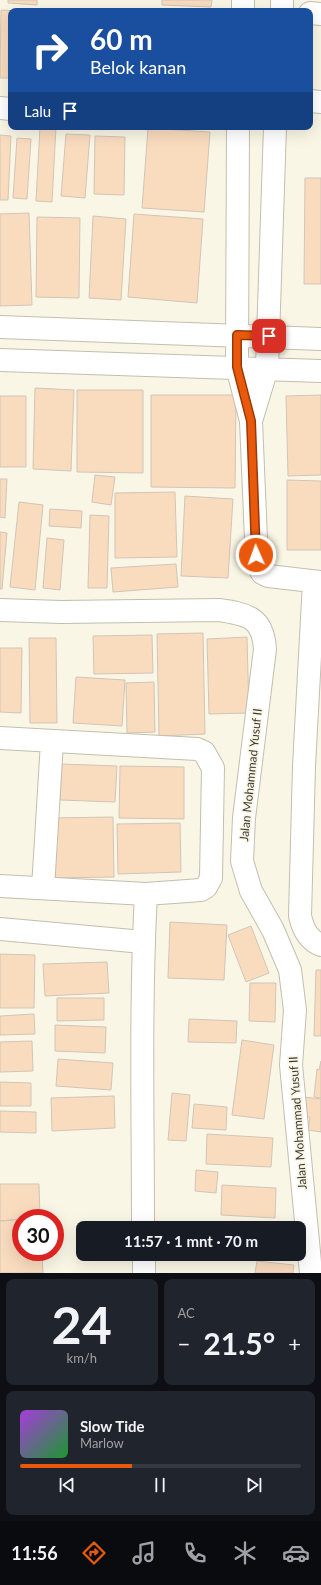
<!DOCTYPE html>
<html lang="id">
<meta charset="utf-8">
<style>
:root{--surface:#171b24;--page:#20242c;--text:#f1f3f6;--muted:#9ea1a6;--line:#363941;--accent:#ea580c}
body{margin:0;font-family:Lato,sans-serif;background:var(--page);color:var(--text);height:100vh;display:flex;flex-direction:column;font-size:15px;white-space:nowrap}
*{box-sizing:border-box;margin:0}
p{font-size:13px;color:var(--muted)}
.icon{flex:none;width:22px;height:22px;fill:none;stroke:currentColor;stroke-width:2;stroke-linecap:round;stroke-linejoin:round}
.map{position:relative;height:1273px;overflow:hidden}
.sheet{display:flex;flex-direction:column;gap:6px;padding:6px;background:#0d0f14;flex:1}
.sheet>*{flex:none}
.top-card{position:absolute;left:8px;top:8px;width:305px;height:122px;border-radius:8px;box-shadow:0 4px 16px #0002;background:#1a4fa0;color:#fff;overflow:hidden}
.speed{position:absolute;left:12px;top:1209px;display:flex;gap:8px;font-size:20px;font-weight:700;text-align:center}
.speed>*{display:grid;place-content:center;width:52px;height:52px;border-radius:50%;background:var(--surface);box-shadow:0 4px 16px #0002;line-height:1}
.speed .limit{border:6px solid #d22;background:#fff;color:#111}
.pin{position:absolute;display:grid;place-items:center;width:34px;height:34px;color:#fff;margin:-17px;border-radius:8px;box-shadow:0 2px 6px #0006}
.me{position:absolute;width:44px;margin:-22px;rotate:358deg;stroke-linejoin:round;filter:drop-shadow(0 0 3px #0008)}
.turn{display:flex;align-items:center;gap:14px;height:84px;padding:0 16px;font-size:18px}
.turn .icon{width:52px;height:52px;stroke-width:2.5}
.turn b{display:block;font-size:28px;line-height:34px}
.then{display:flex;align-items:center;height:38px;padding:0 16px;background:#0003;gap:8px;font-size:15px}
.big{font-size:30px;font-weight:700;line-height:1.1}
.sheet .tile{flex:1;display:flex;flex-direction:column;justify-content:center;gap:6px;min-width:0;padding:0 14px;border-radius:8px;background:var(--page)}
.sheet .dial{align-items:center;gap:0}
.dial b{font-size:52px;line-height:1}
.song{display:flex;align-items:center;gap:12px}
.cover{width:48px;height:48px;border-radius:6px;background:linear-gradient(135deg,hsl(280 70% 55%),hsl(130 70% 35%))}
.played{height:4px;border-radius:2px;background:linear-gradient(90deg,var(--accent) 40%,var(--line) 40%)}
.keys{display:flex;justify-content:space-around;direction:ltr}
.heat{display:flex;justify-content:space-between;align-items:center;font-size:22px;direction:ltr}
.sheet .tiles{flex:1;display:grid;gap:6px;grid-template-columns:1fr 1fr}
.tile:last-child{grid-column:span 2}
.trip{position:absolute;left:76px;top:1221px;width:230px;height:40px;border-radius:8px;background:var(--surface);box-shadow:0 4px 16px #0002;font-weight:700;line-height:40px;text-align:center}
.tabs{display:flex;height:64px;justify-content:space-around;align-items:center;background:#090b0e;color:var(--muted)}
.tabs .icon{width:28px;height:28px}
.tabs .selected{color:var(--accent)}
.tabs b{font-size:18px;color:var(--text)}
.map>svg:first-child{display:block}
.building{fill:#f9dbbe;stroke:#d2c5b8}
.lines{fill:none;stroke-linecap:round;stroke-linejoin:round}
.minor-casing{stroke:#c3beae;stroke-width:24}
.minor{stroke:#fff;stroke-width:22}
.route-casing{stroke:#983908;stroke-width:10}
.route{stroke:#ea580c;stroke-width:7}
.labels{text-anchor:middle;stroke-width:3.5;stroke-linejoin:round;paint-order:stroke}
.street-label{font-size:12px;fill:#3b3a33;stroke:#faf6e5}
</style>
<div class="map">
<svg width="321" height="1273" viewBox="0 0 321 1273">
<rect width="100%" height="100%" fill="#faf6e5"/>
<path class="building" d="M 8,0 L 37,0 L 37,5 L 8,3 Z
M 162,0 L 212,0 L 211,7 L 162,5 Z
M 150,9 L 170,11 L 150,11 Z
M 1,10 L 19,11 L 11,11 L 11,78 L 0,78 Z
M 40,127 L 56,127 L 52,202 L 36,201 Z
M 148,128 L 210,132 L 204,212 L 142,208 Z
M 66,134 L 90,135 L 85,198 L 61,196 Z
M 0,135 L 11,136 L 8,200 L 0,200 Z
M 95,136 L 125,137 L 124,195 L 94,194 Z
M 17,138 L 31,139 L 27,199 L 13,198 Z
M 305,178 L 321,178 L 321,284 L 304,284 Z
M 29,213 L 32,305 L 0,306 L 0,214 Z
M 134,214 L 203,219 L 197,303 L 128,297 Z
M 93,216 L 126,219 L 121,300 L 89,298 Z
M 37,217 L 80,218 L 79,298 L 36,297 Z
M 35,388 L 74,390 L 71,471 L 33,469 Z
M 77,390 L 143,390 L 143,473 L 77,472 Z
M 151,395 L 236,395 L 235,488 L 151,487 Z
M 321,395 L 321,475 L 288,476 L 286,396 Z
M 0,396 L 26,396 L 26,467 L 0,467 Z
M 95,475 L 115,477 L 111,505 L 92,502 Z
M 0,479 L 7,479 L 5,518 L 0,517 Z
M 287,480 L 321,481 L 321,550 L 287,550 Z
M 175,492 L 177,557 L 115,558 L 115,493 Z
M 185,496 L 233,499 L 228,578 L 181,576 Z
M 19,502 L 43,505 L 35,590 L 10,587 Z
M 50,509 L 82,511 L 81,528 L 49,526 Z
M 90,515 L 109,516 L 107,588 L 88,588 Z
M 0,532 L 7,533 L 2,589 L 0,589 Z
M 47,538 L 64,540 L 60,590 L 43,588 Z
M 176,564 L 178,587 L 113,592 L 111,568 Z
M 203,633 L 205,734 L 159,736 L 157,634 Z
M 152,635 L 153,673 L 94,674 L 93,636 Z
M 247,637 L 249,713 L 209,714 L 207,639 Z
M 29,638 L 56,638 L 57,723 L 30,723 Z
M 0,648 L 22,648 L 21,713 L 0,712 Z
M 76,677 L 125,680 L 122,726 L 73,723 Z
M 154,682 L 155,732 L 127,733 L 126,683 Z
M 62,764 L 117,766 L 115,802 L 60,800 Z
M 120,766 L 184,767 L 184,819 L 119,818 Z
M 113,817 L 114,877 L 50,878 L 49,818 Z
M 180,823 L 181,872 L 118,874 L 117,824 Z
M 170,922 L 227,925 L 224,980 L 168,978 Z
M 251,926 L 269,973 L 246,982 L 228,935 Z
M 0,954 L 35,955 L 34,1008 L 0,1008 Z
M 107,962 L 109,993 L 45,996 L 43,964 Z
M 316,970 L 321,970 L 321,1036 L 314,1036 Z
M 250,983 L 276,983 L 275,1022 L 249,1021 Z
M 57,998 L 104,998 L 104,1020 L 57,1021 Z
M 34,1014 L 35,1034 L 0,1035 L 0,1016 Z
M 189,1019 L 237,1021 L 236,1043 L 188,1042 Z
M 55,1025 L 106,1027 L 105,1053 L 55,1051 Z
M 242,1040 L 274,1045 L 264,1119 L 232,1115 Z
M 32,1041 L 33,1071 L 0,1072 L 0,1042 Z
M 58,1059 L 113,1063 L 111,1090 L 56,1086 Z
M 321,1061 L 321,1098 L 314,1097 L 317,1069 L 319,1070 Z
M 0,1082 L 31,1083 L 31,1106 L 0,1106 Z
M 172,1093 L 190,1095 L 186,1141 L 168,1140 Z
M 114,1096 L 115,1128 L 52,1131 L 51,1098 Z
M 304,1097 L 321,1099 L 321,1132 L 308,1130 L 310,1117 L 301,1116 Z
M 194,1104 L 227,1107 L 226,1130 L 192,1128 Z
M 0,1111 L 36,1112 L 36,1133 L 0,1132 Z
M 207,1134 L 273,1138 L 271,1167 L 206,1164 Z
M 196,1170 L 218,1172 L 216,1193 L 195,1191 Z
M 0,1184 L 39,1184 L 40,1218 L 0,1221 Z
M 222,1185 L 276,1188 L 275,1218 L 221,1215 Z
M 21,1219 L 21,1252 L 42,1252 L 43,1273 L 0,1273 L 0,1221 Z
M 257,1261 L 294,1265 L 293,1273 L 255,1273 Z"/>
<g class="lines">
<defs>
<path id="minor" d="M 243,11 L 243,0
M 282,11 L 282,0
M 310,13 L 321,14
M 310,101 L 321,102
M 0,108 L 11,109
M 238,127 L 237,367 L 251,421 L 257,563 L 262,573 L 268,576 L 321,582
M 0,327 L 321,339
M 0,360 L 321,371
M 251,421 L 267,368 L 275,127
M 314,582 L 304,766 L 300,916 C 303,929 308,940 321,945
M 0,610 L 61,612 L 219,610 C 247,614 263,617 265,649 L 244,818 L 242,861 L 251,891 L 273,930 L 290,970 L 295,1010 L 291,1065 L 311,1273
M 0,738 L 197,749 L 204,752 L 213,768 L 211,878 L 206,887 L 201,890 L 146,894 L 0,886
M 43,888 L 52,742
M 0,929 L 143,942
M 143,1228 C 143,1117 140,1005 146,894
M 144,1254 L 144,1273"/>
</defs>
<use href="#minor" class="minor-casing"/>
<use href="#minor" class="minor"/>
</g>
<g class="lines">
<defs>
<path id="route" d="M 256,555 L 251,421 L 237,367 L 237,335 L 269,336"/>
</defs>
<use href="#route" class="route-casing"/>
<use href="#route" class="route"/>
</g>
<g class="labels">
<g class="street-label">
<text transform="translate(251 775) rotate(-84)" y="4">Jalan Mohammad Yusuf II</text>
<text transform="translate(298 1123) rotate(-94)" y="4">Jalan Mohammad Yusuf II</text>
</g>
</g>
</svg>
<div class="speed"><div class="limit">30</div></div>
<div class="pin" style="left:269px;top:336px;background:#d93025"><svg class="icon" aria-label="arrive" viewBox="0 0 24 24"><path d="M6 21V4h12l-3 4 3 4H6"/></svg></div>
<svg class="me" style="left:256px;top:555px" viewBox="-20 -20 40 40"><circle r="17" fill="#ea580c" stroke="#fff" stroke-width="3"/><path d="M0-11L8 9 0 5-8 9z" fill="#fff"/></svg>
<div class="trip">11:57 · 1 mnt · 70 m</div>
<div class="top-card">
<div class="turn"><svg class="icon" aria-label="right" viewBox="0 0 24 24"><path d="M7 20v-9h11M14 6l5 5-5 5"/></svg><div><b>60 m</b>Belok kanan</div></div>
<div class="then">Lalu<svg class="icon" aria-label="arrive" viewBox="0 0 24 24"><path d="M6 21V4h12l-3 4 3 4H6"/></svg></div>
</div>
</div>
<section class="sheet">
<div class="tiles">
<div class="tile dial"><b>24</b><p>km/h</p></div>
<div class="tile"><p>AC</p>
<div class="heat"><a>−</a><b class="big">21.5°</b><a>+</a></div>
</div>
<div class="tile">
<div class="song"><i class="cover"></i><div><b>Slow Tide</b><p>Marlow</p></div></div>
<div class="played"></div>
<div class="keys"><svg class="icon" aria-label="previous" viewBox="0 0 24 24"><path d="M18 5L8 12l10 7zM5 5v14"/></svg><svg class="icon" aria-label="pause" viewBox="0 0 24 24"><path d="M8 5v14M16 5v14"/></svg><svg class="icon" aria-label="next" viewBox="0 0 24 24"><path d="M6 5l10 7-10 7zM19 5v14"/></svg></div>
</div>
</div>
</section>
<nav class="tabs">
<b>11:56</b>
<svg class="icon selected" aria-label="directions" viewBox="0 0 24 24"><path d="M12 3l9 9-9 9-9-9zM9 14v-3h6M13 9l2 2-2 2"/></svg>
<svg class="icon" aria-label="music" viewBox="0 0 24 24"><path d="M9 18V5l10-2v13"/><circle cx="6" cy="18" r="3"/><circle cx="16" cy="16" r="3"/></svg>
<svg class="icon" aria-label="phone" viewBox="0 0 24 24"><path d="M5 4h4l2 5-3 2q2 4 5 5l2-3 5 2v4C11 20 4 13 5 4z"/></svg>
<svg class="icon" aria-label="climate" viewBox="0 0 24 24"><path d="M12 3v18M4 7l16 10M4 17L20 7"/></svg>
<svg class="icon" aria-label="car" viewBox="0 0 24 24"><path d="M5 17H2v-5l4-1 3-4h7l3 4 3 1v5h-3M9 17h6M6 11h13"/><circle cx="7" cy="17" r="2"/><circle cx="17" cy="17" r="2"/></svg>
</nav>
